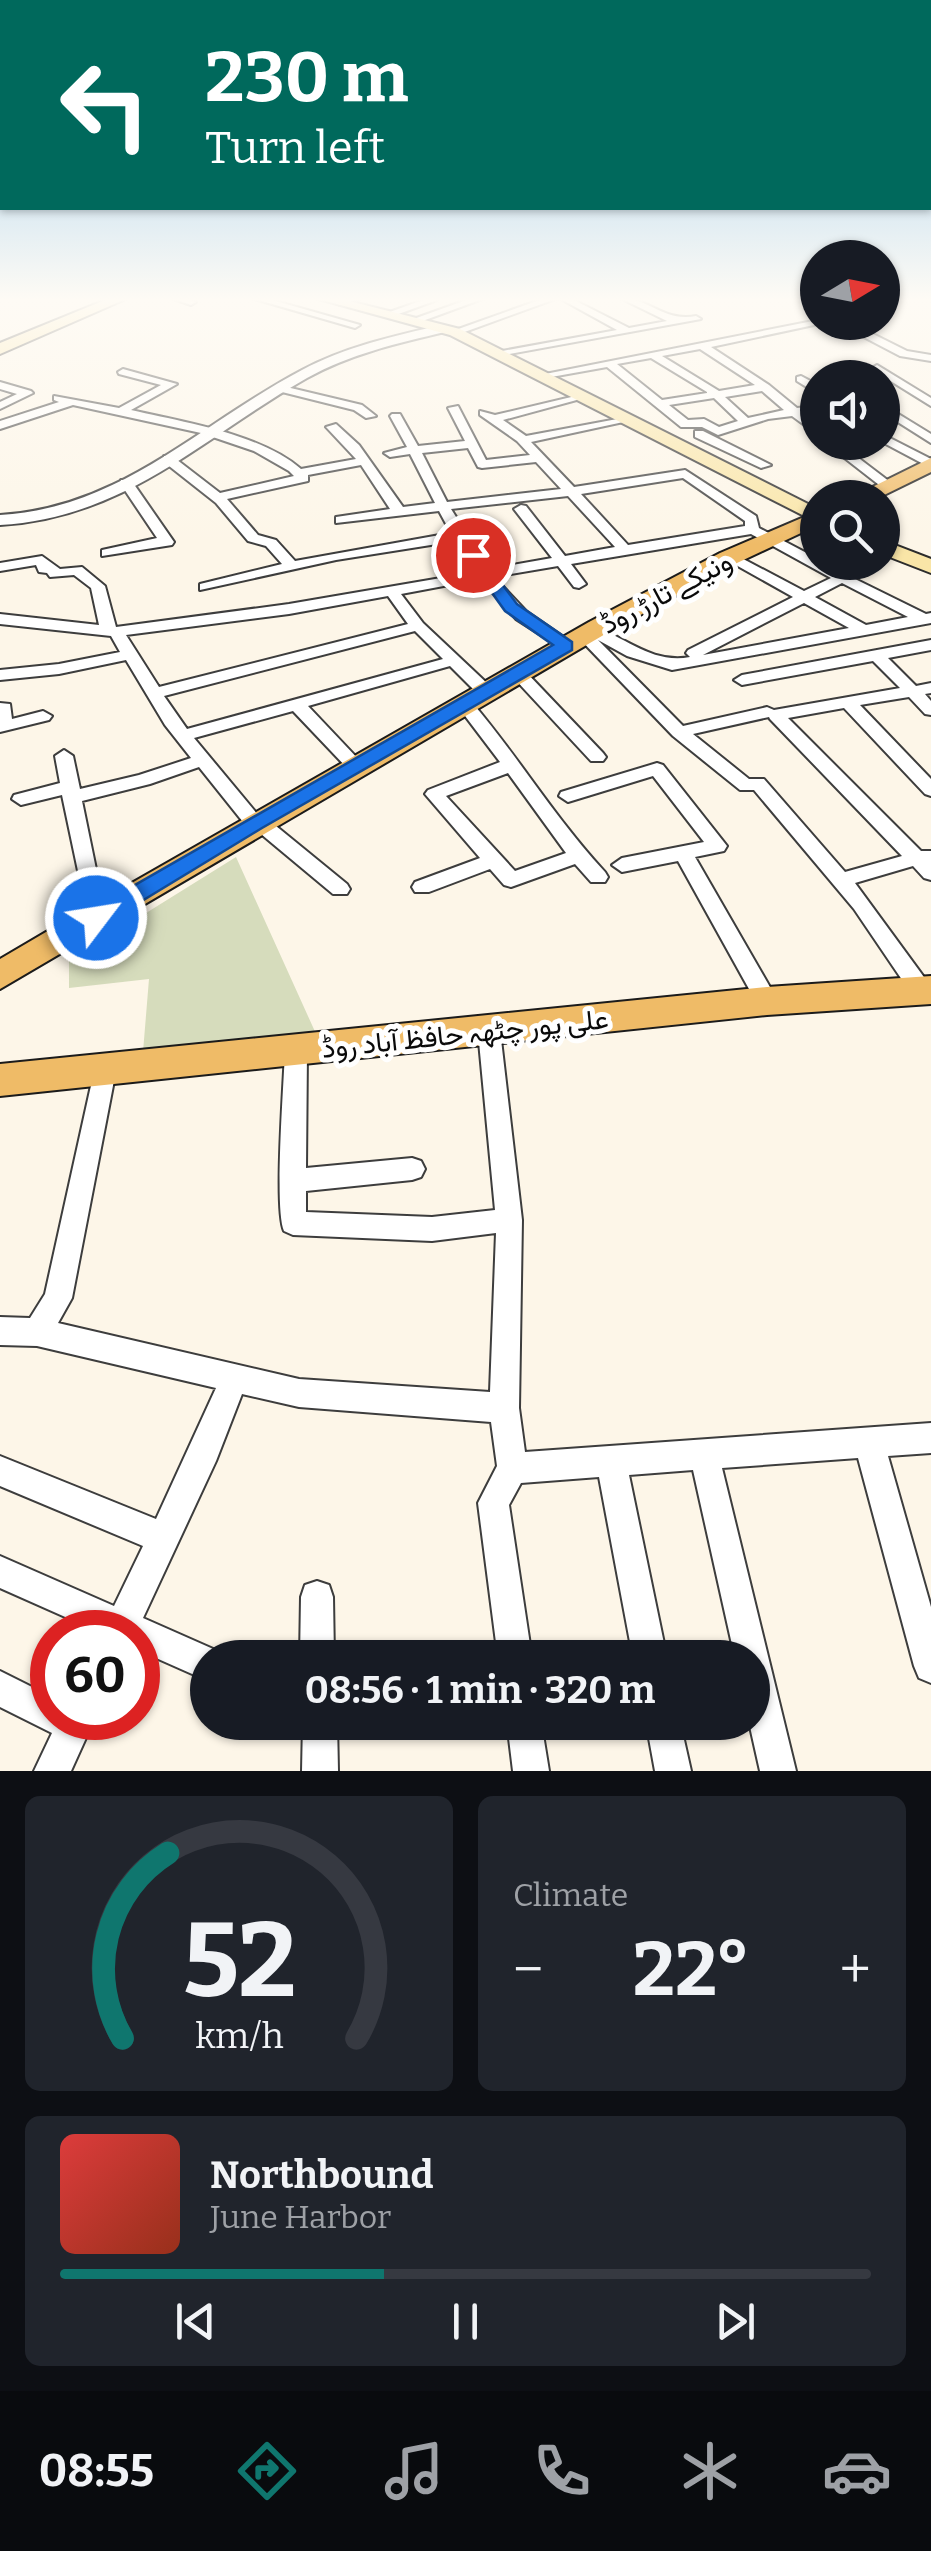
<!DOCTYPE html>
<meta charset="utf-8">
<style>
:root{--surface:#171b24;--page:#20242c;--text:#f1f3f6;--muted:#9ea1a6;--line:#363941;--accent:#0f766e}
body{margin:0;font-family:Bitter,Vazirmatn,serif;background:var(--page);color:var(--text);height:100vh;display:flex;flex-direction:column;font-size:38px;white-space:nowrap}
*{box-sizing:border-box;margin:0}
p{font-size:32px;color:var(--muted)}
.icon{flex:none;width:55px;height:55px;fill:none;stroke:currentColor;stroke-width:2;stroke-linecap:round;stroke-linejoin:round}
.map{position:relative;height:1771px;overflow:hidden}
.sheet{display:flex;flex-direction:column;gap:25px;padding:25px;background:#0d0f14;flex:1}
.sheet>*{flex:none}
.hud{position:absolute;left:0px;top:0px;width:932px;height:210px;box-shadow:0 2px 8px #0004;background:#00695c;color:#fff;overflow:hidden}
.needle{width:65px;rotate:80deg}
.fabs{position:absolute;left:800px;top:240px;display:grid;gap:20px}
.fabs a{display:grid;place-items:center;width:100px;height:100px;border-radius:50%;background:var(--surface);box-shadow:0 2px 8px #0004;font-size:50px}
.speed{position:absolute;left:30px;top:1610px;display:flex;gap:20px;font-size:50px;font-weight:700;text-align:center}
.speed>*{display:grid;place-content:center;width:130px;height:130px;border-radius:50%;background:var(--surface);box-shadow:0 2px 8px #0004;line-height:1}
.speed .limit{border:15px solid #d22;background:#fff;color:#111}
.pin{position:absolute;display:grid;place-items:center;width:85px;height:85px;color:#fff;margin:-42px;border:5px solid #fff;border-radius:50%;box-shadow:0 2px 10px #0007}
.me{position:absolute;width:110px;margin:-55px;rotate:59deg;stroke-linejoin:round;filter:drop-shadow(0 0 8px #0008)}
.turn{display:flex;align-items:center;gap:35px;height:210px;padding:0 40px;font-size:45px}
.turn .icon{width:130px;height:130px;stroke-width:2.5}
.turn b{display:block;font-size:70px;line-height:85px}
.big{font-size:75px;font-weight:700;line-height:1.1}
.sheet .card{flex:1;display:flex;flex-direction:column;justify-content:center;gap:15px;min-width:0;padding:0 35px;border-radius:15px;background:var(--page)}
.sheet .dial{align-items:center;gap:0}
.dial svg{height:260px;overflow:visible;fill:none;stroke:var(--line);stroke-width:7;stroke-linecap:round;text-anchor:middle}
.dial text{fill:var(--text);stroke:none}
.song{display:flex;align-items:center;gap:30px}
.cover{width:120px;height:120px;border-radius:15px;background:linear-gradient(135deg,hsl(0 70% 55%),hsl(10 70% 35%))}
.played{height:10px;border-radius:5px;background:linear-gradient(90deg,var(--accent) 40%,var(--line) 40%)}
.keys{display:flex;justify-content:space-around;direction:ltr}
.heat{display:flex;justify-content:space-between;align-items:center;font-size:55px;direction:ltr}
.sheet .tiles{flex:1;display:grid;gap:25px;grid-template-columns:1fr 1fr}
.card:last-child{grid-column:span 2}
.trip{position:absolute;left:190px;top:1640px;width:580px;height:100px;border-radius:50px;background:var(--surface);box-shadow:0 2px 8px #0004;font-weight:700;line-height:100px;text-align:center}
.tabs{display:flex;height:160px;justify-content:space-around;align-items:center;background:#090b0e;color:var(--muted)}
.tabs .icon{width:70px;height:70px}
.tabs .active{color:var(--accent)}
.tabs b{font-size:45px;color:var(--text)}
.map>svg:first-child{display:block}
.cemetery{fill:#d6dcbc}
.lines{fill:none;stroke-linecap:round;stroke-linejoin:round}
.minor-casing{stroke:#3d3d3d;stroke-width:4}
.tertiary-casing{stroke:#3d3d3d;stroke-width:4}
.secondary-casing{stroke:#2c2c2c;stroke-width:4}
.primary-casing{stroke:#1b1b1b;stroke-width:4}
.minor{fill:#fff;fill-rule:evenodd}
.tertiary{fill:#fff;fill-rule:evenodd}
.secondary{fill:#f9e5a7;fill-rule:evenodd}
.primary{fill:#efbb67;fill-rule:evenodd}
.route{fill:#1a73e8;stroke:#114b97;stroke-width:2.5}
.labels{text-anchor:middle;stroke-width:10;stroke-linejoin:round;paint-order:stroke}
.street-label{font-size:28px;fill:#0a0a0a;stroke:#fff}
</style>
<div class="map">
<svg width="931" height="1771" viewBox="0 0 931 1771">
<rect width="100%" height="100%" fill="#fdf6e8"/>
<path class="cemetery" d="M 236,857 L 317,1036 L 143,1052 L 149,979 L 69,988 L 69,961 Z"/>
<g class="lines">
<defs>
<path id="minor" d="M 171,298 L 185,298 L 196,302 L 191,305 Z
M 251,298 L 265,298 L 360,325 L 355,328 Z
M 346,298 L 361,298 L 340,305 L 335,302 Z
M 429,298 L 437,300 L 393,316 L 384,314 Z
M 472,298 L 485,298 L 417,323 L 408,321 Z
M 545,298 L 558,298 L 459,334 L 450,332 Z
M 559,298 L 570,298 L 629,328 L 667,321 L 620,298 C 650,298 663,322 696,316 L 701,319 L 498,356 L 498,352 L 502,351 L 617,330 Z
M 818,320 L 828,322 L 711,347 L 769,385 L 797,408 L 818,406 L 818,413 L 804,414 L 818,426 L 818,435 L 792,416 L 768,419 L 718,435 L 702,427 L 681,427 L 607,367 L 540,379 L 535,376 ZM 700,349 L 755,385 L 719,391 L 662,356 ZM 651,358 L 707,392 L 707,393 L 662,400 L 617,364 ZM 762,391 L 784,410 L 748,418 L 725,397 ZM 714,398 L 738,421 L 719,427 L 704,419 L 688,420 L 669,405 Z
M 835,322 L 849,322 L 907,351 L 931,355 L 931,361 L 900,356 Z
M 877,365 L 931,398 L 931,406 L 873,370 L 872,368 Z
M 123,369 L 177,384 L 131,410 C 183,422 261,434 301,469 L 356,459 L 326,427 L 336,424 L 359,445 L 403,507 L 435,503 L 410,454 L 390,457 L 384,453 L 407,447 L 390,416 L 392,414 L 400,414 L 418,446 L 465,441 L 448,408 L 458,406 L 486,460 L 530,455 L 517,441 L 480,415 L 480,411 L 495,415 L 584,394 L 584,398 L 503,420 L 526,436 L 628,417 L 628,421 L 531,442 L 574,487 L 685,470 L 756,516 L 759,528 L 818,559 L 818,562 L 842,572 L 861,562 L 880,562 L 853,578 L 926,614 L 931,613 L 931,623 L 672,670 L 627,656 L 598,640 L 683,726 L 767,707 L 774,710 L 900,688 L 873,661 L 742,685 L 734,680 L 742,675 L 931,640 L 931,650 L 888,658 L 916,686 L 931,683 L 931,693 L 925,694 L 931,701 L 931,715 L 925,714 L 909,697 L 860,705 L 931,779 L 931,796 L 925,794 L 844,708 L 788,718 L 921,851 L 931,851 L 931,880 L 924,878 L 913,866 L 855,883 L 929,984 L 929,996 L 913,996 L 854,909 L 754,790 L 740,790 L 673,736 L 577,636 L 593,626 C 627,638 652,664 690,657 L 686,653 L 688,650 L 793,597 L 727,560 L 727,554 L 732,553 L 804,591 L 831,578 L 751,534 L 571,564 L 586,584 L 579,588 L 574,587 L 558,566 L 494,577 L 527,612 L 572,643 L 574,646 L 566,651 L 516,619 L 481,579 L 401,594 L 423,623 L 491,687 L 491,695 L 479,695 L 450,666 L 308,706 L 361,762 L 364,766 L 361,770 L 349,770 L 293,711 L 194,738 L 258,815 L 265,817 L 347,884 L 350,889 L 347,894 L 333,894 L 255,829 L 247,827 L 199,767 L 150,784 L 82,801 L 106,918 L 103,923 L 89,923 L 62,795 L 21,805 L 12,799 L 14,795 L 60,783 L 55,756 L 64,750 L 73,756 L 80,789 L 139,775 L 191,758 L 165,725 L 126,660 L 59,674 L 0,680 L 0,670 L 59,664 L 120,652 L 111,636 L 0,624 L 0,614 L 99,625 L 91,588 L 74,575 L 50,577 L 47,573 L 39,572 L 36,565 L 0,571 L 0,563 L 42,556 L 60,569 L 82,567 L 105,586 L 116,627 L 289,604 L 476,572 L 456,541 L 336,560 L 200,590 L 200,584 L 282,564 L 266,546 L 248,541 L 216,503 L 164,462 L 164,456 L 172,456 L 220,493 L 294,476 L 289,471 L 254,451 L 201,433 L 73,405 L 0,429 L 0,421 L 59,402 L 54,400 L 54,396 L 119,408 L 161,385 L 119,374 L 118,372 ZM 468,448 L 478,467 L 482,468 L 536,462 L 561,489 L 447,502 L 422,453 ZM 361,465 L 390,509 L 336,517 L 336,523 L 439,511 L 451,533 L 295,561 L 276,540 L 258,535 L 227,499 L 308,481 L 308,475 ZM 683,478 L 745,521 L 745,526 L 628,545 L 581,494 ZM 568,496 L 615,547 L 565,556 L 526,506 L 521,505 L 514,509 L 552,558 L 489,569 L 451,509 ZM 842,583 L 908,617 L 866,625 L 815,597 ZM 388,596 L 408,624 L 159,687 L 126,635 L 289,614 ZM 804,603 L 849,628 L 703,655 ZM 415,631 L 443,659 L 187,729 L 164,696 ZM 769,717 L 770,719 L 902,856 L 845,872 L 764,779 L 749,779 L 693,734 Z
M 801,376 L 818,385 L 818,394 L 797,381 L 797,377 Z
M 0,382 L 31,391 L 33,393 L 0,409 L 0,402 L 17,394 L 0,389 Z
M 278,385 L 362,405 L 376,416 L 366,418 L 354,410 L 274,390 L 272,388 Z
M 882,404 L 931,434 L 931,443 L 882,412 Z
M 695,431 L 703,431 L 771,465 L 761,468 L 695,437 Z
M 882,434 L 931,459 L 931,468 L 882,442 Z
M 824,442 L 873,442 L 848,450 L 894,485 L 883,488 Z
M 121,480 L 131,480 L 174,542 L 172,545 L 102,556 L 102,550 L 157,538 L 120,483 Z
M 518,668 L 524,670 L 603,753 L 606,757 L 603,761 L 591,761 L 512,676 L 512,670 Z
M 464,699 L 470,700 C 518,756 554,817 605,872 L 608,877 L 605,882 L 591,882 L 575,864 L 511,887 L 504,885 L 490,869 L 429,892 L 415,892 L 412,887 L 415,882 L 480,858 L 425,794 L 428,790 L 500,762 L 456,704 ZM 508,773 L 566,853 L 515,871 L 446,796 Z
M 0,703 L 10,704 L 12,719 L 43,711 L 52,716 L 49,720 L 0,732 Z
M 657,763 L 663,765 L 727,846 L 724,851 L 695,857 L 778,1001 L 775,1007 L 767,1010 L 759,1007 L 678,861 L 622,872 L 612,865 L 622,858 L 704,842 L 653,776 L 568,802 L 559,796 L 561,792 Z
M 489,1022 L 497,1025 L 500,1031 L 522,1220 L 519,1408 L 525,1452 L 931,1423 L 931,1453 L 888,1456 L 931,1607 L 931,1683 L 919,1678 L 914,1666 L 858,1458 L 722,1468 L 796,1771 L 760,1771 L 749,1722 L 752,1722 L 752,1658 L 735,1658 L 693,1470 L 629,1475 L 667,1658 L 633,1658 L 599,1477 L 521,1483 L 509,1505 L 532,1658 L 498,1658 L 478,1503 L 497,1466 L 491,1422 L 299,1407 L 242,1394 L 216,1461 L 143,1618 L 220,1652 L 222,1658 L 208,1658 L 208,1681 L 138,1650 L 138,1632 L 99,1632 L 0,1588 L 0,1556 L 114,1606 L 143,1546 L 0,1486 L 0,1456 L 156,1519 L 216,1388 L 37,1346 L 0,1345 L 0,1317 L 30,1318 L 45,1294 L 96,1063 L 104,1060 L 112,1063 L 116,1070 L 72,1298 L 58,1323 L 299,1379 L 490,1392 L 496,1233 L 432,1241 L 293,1235 L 284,1231 C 274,1209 284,1084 285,1050 L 288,1043 L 296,1041 L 304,1043 L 307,1050 L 306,1168 L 412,1158 L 421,1161 L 425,1169 L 421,1177 L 412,1180 L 306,1191 L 306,1212 L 432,1217 L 495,1210 L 478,1031 L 481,1025 Z
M 317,1581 L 329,1585 L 333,1597 L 334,1658 L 300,1658 L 301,1597 L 305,1585 Z
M 0,1671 L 52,1697 L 52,1718 L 95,1718 L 71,1771 L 34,1771 L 52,1733 L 0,1707 Z
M 303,1722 L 337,1722 L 338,1771 L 302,1771 Z
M 507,1722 L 541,1722 L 549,1771 L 513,1771 Z
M 646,1722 L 680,1722 L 691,1771 L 655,1771 Z"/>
<path id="tertiary" d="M 441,325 L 445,326 L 445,332 C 398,343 350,354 307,378 C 203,437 126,518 0,525 L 0,515 C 122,508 199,424 302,370 C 345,347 394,336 441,325 Z"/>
<path id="secondary" d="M 110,298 L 128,298 L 0,354 L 0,343 Z
M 315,298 L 337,298 L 460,329 L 818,509 L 818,523 L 450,335 Z
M 882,540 L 931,559 L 931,573 L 882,554 Z"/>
<path id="primary" d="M 931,458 L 931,472 L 878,498 L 850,498 Z
M 818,511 L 818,525 L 737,563 L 607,633 L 0,989 L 0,959 L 46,932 L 589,622 L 720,553 Z
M 931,976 L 931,1004 L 767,1015 L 0,1096 L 0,1064 L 767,987 Z"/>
</defs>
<use href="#minor" class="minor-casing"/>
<use href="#tertiary" class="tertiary-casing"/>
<use href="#secondary" class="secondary-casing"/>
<use href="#primary" class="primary-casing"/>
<use href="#minor" class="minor"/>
<use href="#tertiary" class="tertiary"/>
<use href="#secondary" class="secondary"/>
<use href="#primary" class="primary"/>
</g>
<linearGradient id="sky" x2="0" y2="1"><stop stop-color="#92c6ec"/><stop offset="0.55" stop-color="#fefbf5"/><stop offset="1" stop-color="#fefbf5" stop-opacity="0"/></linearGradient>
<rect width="931" height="545" fill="url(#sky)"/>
<path class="route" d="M 473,550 L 478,552 L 517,604 L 572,642 L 572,650 L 262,828 L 104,924 L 88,924 L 84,918 L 88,912 L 553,645 L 505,611 L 465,555 Z"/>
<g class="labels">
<g class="street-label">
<text transform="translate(666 592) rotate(-28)" y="10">ونیکے تارڑ روڈ</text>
<text transform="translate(465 1033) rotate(-6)" y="10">علی پور چٹھہ حافظ آباد روڈ</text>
</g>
</g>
</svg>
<div class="fabs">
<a><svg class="needle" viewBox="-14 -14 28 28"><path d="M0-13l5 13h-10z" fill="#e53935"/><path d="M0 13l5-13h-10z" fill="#9ea1a6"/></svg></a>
<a><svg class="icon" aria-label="sound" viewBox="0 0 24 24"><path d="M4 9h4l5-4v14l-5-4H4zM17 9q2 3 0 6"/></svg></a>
<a><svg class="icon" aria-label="search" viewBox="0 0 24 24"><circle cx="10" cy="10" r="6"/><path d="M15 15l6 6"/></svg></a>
</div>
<div class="speed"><div class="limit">60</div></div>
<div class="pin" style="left:473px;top:555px;background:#d93025"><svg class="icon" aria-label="arrive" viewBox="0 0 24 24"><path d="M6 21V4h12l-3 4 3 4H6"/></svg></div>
<svg class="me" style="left:96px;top:918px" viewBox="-20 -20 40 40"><circle r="17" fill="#1a73e8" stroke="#fff" stroke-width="3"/><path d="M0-11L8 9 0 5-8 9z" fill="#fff"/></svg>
<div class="trip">08:56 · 1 min · 320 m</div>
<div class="hud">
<div class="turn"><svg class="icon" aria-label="left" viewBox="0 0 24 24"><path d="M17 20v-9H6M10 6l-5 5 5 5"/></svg><div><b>230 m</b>Turn left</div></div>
</div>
</div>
<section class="sheet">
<div class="tiles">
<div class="card dial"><svg viewBox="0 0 100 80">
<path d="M14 69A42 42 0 1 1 86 69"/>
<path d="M14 69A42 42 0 0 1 28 12" stroke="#0f766e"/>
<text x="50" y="56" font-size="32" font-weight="700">52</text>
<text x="50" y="72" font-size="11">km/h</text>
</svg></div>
<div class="card"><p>Climate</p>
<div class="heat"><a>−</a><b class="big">22°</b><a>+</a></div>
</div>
<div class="card">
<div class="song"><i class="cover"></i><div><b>Northbound</b><p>June Harbor</p></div></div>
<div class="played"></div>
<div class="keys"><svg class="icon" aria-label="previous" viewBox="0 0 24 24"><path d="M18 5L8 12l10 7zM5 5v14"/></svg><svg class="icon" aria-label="pause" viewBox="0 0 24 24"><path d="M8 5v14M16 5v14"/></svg><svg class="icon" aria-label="next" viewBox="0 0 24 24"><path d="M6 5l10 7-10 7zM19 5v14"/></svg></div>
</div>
</div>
</section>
<nav class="tabs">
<b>08:55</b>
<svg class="icon active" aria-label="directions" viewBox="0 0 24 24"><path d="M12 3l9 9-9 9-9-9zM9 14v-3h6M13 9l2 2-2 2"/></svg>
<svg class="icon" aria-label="music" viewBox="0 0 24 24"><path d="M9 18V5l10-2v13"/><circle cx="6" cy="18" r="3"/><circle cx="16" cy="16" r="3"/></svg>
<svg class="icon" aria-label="phone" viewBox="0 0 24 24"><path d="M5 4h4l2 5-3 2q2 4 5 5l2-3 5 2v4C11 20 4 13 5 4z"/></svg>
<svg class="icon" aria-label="climate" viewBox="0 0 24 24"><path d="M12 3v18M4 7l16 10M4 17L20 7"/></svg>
<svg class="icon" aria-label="car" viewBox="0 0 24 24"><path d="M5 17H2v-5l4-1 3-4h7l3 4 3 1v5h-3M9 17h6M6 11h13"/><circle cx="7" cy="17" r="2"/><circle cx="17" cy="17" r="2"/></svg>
</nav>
